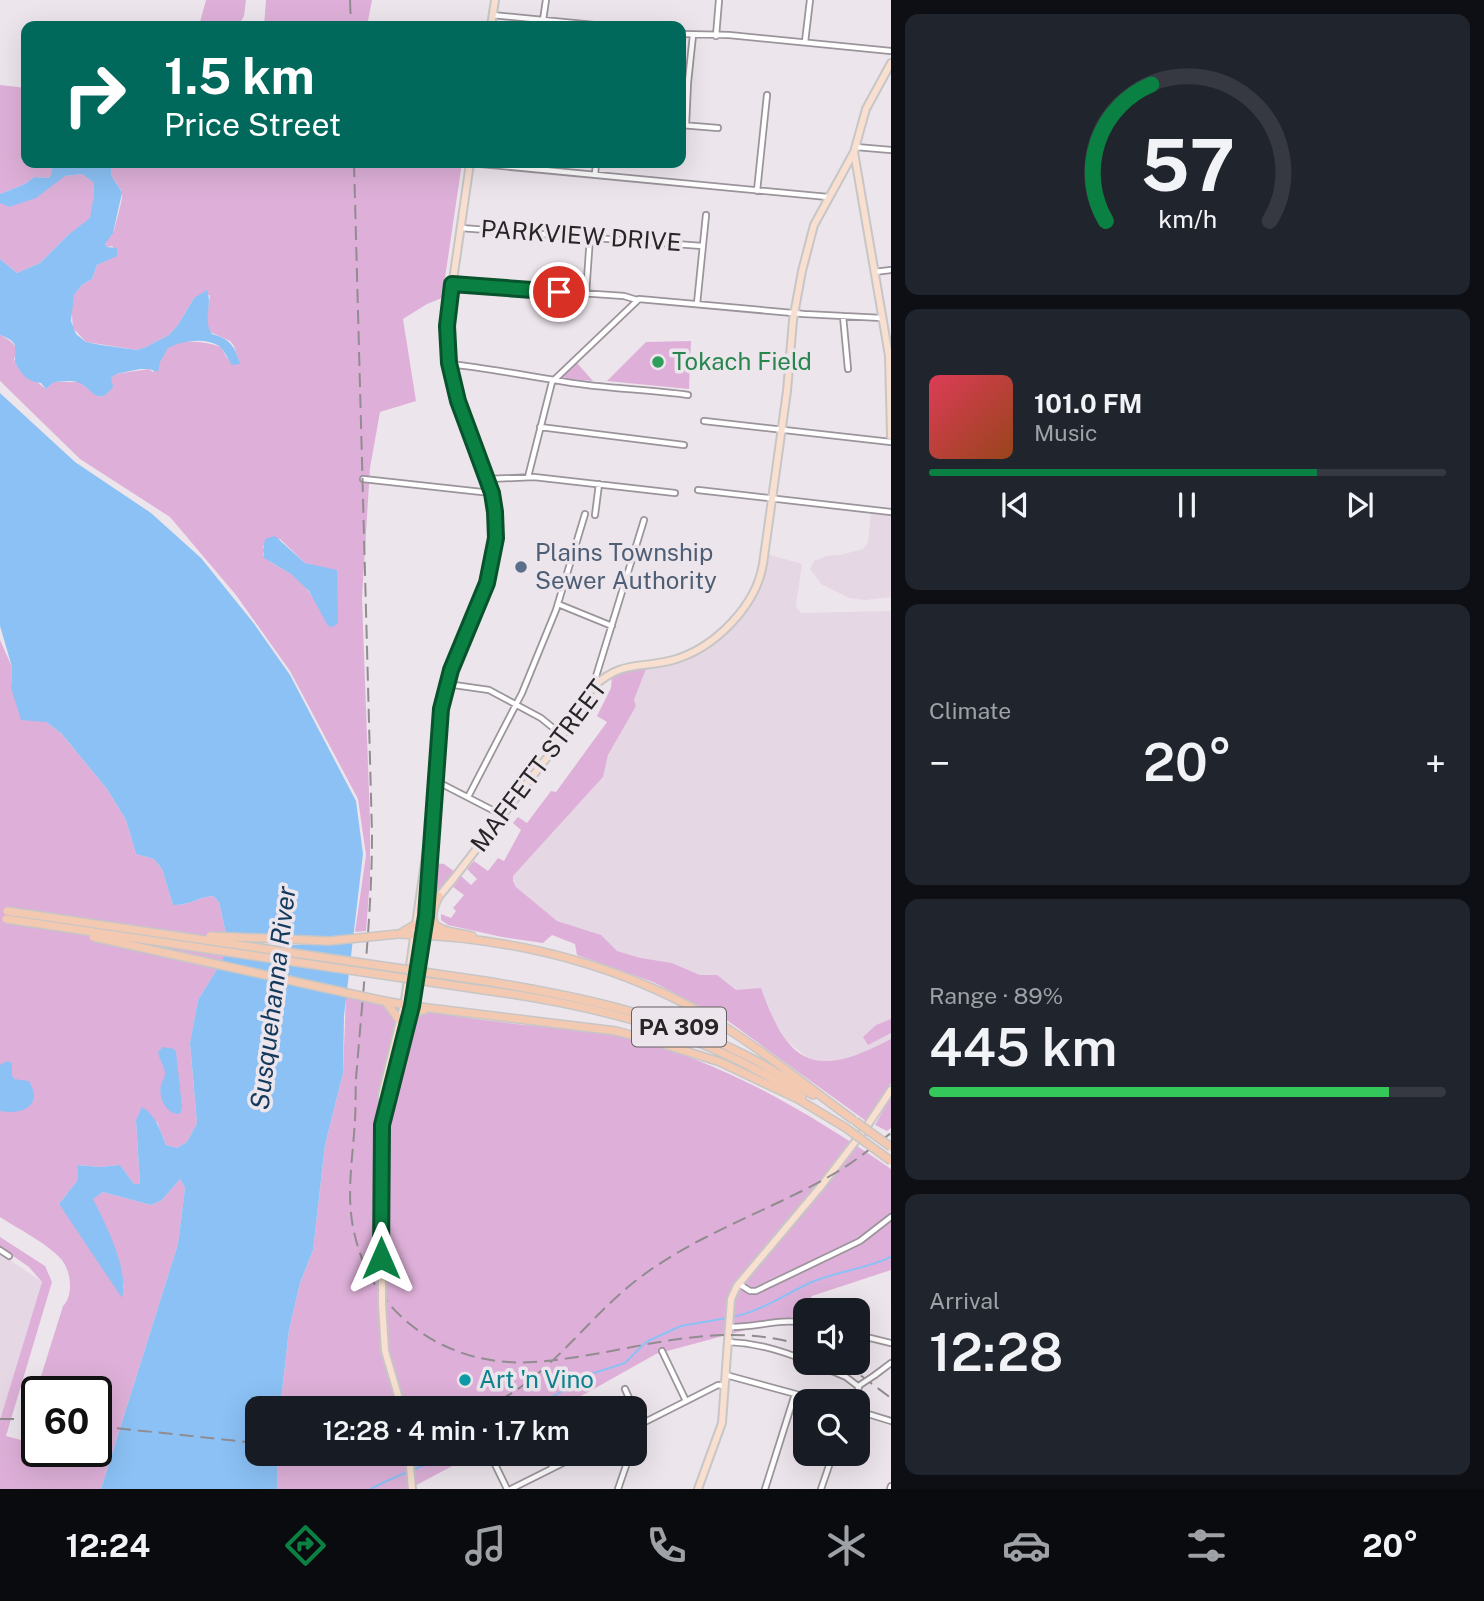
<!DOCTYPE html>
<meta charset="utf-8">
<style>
:root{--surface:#171b24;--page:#20242c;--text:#f1f3f6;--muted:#9ea1a6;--line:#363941;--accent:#0b8043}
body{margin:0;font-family:"Public Sans",sans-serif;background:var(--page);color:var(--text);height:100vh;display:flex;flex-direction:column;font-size:26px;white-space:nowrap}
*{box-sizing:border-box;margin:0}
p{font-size:23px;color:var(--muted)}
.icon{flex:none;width:38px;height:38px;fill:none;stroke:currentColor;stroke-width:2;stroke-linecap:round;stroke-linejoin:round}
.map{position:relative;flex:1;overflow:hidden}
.side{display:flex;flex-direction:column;gap:14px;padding:14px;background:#0d0f14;width:593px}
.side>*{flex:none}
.top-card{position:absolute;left:21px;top:21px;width:665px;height:147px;border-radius:14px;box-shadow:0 7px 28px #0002;background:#00695c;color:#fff;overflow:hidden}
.tools{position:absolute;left:793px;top:1298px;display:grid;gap:14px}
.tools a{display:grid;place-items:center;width:77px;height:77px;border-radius:14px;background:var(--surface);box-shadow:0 7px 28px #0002;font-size:35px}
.speed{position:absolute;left:21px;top:1376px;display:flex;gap:14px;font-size:35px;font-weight:700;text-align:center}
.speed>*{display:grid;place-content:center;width:91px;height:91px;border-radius:50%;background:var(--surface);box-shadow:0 7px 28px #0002;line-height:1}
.speed .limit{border:4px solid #111;border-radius:10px;background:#fff;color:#111}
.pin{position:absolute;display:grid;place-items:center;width:60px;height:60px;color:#fff;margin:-30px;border:4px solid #fff;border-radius:50%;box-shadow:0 2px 7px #0007}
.me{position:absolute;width:77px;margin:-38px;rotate:0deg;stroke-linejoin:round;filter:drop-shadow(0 0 5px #0008)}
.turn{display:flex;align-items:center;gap:24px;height:147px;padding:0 28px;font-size:32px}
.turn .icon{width:91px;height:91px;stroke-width:2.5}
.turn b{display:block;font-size:49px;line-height:60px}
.big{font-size:52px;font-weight:600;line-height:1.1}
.side .tile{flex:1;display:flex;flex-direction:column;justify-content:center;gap:10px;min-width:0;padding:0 24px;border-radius:14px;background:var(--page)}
.side .dial{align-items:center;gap:0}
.dial svg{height:182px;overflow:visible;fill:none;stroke:var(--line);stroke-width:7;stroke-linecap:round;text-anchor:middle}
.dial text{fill:var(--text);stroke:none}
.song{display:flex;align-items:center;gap:21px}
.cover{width:84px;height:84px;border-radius:10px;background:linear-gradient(135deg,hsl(350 70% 55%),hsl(20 70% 35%))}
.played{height:7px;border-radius:4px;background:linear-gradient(90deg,var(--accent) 75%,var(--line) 75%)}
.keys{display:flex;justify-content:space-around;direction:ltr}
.heat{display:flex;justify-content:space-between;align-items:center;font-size:38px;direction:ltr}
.charge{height:10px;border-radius:5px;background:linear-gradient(90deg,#34c759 89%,var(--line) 0)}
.trip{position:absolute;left:245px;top:1396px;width:402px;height:70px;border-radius:14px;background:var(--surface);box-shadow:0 7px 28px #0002;font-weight:600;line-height:70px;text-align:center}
.dock{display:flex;height:112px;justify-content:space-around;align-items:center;background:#090b0e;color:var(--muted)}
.dock .icon{width:49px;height:49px}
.dock .active{color:var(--accent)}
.dock b{font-size:32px;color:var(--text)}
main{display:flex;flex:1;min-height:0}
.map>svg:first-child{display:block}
.built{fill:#e5d7e3}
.green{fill:#deb0d9;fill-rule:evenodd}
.water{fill:#8bc1f5}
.pier{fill:#ede5ec}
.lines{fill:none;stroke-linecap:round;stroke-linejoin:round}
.stream{stroke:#8bc1f5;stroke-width:2}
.minor-casing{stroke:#9c949b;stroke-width:8}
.major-casing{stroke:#c7c6c7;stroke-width:10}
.highway-casing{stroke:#c7c6c7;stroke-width:10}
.minor{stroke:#fff;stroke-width:4.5}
.major{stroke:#f8dfd0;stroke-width:6}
.highway{stroke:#f3cab1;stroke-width:7}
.rail{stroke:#918c90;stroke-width:2;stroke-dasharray:14 7;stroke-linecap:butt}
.minor-bridge-casing{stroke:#9c949b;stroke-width:8;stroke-linecap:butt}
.major-bridge-casing{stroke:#c7c6c7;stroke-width:10;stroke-linecap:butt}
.highway-bridge-casing{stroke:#c7c6c7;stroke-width:10;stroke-linecap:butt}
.minor-bridge{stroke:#fff;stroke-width:4.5}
.major-bridge{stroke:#f8dfd0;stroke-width:6}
.highway-bridge{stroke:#f3cab1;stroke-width:7}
.route-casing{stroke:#07532c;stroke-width:18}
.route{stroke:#0b8043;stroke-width:12}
.leisure-dot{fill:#2e9e5b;stroke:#ede5ec;stroke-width:2.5}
.service-dot{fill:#5c6f8a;stroke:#ede5ec;stroke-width:2.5}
.culture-dot{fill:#0f9aa8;stroke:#ede5ec;stroke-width:2.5}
.labels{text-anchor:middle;stroke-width:7;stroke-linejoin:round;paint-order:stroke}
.shield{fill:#ede5ec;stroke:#635f62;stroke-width:2}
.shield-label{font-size:23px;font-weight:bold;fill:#282527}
.street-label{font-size:24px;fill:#282527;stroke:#ede5ec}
.leisure-label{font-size:24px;fill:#27864d;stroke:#ede5ec;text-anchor:start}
.service-label{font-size:24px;fill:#4e5e75;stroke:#ede5ec;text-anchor:start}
.culture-label{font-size:24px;fill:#0d838f;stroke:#ede5ec;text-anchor:start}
.water-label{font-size:26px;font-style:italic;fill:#133a5c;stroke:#ede5ec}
</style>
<main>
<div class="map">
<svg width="891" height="1489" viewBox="0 0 891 1489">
<rect width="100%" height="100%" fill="#ede5ec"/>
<path class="built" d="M 871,513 L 891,515 L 891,597 L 865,600 L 849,598 L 821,584 L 810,569 L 814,561 L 826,556 L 840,555 L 863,549 L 868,542 Z
M 767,554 L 802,564 L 796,606 L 801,613 L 891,611 L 891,1039 L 867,1051 L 837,1061 L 822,1062 L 808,1058 L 786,1040 L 770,1014 L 761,988 L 736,991 L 717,975 L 700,975 L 672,963 L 641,958 L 617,951 L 578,929 L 557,921 L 516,887 L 513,881 L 513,876 L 603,777 L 608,755 L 636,706 L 634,700 L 646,669 L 683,662 L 718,640 L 754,597 L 761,582 Z
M 0,1253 L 42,1282 L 0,1420 Z"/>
<path class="green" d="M 206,0 L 246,0 L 244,16 L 238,26 L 199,26 Z
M 266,0 L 372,0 L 367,26 L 264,26 Z
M 0,85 L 26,88 L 26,163 L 52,163 L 51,175 L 48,178 L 34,177 L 25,184 L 0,194 Z
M 115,163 L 462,163 L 442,298 L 427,304 L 403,319 L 416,401 L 380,412 L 370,468 L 362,598 L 370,820 L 370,879 L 366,931 L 355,932 L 366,855 L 358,799 L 290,671 L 236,595 L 170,517 L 80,459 L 0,381 L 0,335 C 8,339 14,342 17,351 L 14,359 L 17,366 L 46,389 L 54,382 L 79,382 L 100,397 L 109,392 L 111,378 L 115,374 L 149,369 L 153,372 C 158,365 162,354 167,348 C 179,337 208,342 221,347 L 227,358 L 239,361 L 234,346 L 230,341 L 210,332 L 206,324 L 210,295 L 194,298 L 178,325 L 169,335 L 146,347 L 137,350 L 86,342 L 73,328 L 71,303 L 74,295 L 82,285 L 92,279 L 97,265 L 109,259 L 113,246 L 107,247 L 105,244 C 107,238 112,235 114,230 C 116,224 121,204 122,197 C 123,183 102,176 115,163 ZM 280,539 L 305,563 L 327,569 L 317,604 C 310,592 302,582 291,574 C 281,567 270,564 263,555 L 263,546 Z
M 82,174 L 93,182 L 94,194 L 92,214 L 87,223 L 68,235 L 40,263 L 17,273 L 0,259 L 0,202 L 9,207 L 65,176 Z
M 691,341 L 689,389 L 607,381 L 646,342 Z
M 576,362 L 593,381 L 560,378 Z
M 0,640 L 12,667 L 11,688 L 46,722 L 61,733 L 107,789 L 126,820 L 136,854 L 154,859 L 162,869 L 173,905 C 188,906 198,897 213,896 L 219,902 L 228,943 L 222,961 L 198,1000 L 190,1044 L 197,1123 L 187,1142 L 177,1148 L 166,1145 L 157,1122 L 136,1120 L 140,1184 L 134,1184 L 120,1165 L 100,1167 L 79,1165 L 77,1181 L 59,1204 L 124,1288 C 118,1257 108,1228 92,1199 L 103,1192 L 151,1205 L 162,1200 L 180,1179 L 185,1188 L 178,1244 L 101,1489 L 0,1489 L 0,1420 L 42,1282 L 29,1267 L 0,1247 L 0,1237 L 45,1266 L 52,1282 L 6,1436 L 21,1440 L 63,1306 C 74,1295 71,1270 61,1259 C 47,1243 18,1229 0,1217 ZM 37,1391 L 96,1391 L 96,1451 L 37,1451 Z
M 629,669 L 646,669 L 634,700 L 636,706 L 608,755 L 603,777 L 513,876 L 513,881 L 516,887 L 557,921 L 601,935 L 617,951 L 641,958 L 672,963 L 700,975 L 717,975 L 736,990 L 761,988 C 789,1068 817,1078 891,1039 L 891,1083 L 866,1121 L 728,1021 L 653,982 L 577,955 L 575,944 L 552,935 L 543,943 L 502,937 L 448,925 L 441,920 L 441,914 L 451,918 L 456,911 L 453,908 L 464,895 L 453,887 L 461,876 L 471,885 L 477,879 L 467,869 L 474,861 L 488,871 L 498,858 L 504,861 L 521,830 L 513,823 L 518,817 L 527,823 L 551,791 L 556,792 L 607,722 L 597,716 L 611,688 L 612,677 Z
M 434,863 L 444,864 L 455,872 L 438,894 L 433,897 L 431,895 Z
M 346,996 C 405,1010 464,1018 525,1025 C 556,1028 590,1029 620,1036 C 720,1059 808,1112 891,1169 L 891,1270 L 812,1296 L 801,1315 L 656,1354 L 558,1409 L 280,1409 L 289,1330 L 300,1283 L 313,1250 L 325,1145 L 343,1073 Z
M 891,1019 L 891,1033 L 868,1045 L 863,1037 L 876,1025 Z
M 891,1097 L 891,1128 L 887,1131 L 875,1125 Z
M 278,1454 L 475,1454 L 409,1489 L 277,1489 Z"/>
<path class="water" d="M 52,163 L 115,163 C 104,174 118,182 122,193 L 113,233 L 105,244 L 107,247 L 117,248 L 117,256 L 97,265 L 92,279 L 82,285 L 74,295 L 71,321 L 76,334 L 86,342 L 101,345 L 137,350 L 146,347 L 169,335 L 178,325 L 194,298 L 207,290 C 213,306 202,320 212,334 C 230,339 235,346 240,364 L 232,365 C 228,359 224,350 219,346 C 204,337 182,341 168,348 L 160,362 L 158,372 L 149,369 L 140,369 L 116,374 L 111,378 L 113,387 C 96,409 93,387 77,382 C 70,380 61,382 54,382 L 46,389 L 41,383 C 27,382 21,374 15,362 C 15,346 19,342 0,335 L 0,259 L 17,273 L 40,263 L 68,235 L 90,218 L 94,194 L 93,182 L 82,174 L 65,176 L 36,198 L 9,207 L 0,203 L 0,194 L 25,184 L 34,177 L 48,178 L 51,175 Z
M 0,393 L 75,462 L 151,513 L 201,558 L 252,621 L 290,675 L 356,801 L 363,854 L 344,1016 L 343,1073 L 325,1145 L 313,1250 L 300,1283 L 289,1330 L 280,1409 L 257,1409 L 257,1454 L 278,1454 L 277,1489 L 101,1489 L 178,1244 L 185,1188 L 180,1179 L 162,1200 L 151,1205 L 103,1192 L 93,1199 C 106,1225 129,1269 122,1298 L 59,1204 L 77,1181 L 78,1165 L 100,1167 L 120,1165 L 134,1184 L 140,1184 L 136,1120 L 142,1107 C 156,1115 160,1130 166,1145 L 177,1148 L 187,1142 L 197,1123 L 190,1043 L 198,1000 L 222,961 L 228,943 L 219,902 L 213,896 C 198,897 188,906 173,905 L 162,869 L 154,859 L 136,854 L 126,820 L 107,789 L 61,733 L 46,722 L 21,720 L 11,688 L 12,667 L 0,626 Z
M 275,536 L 305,563 L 337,570 L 338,623 L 333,627 L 328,626 L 309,591 L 291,574 L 264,558 L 263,550 L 265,539 Z
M 163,1047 L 174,1049 L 176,1052 L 182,1107 L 180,1114 C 166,1115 158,1097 161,1085 C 162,1081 165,1078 165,1074 C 165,1067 159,1059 158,1052 Z
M 7,1061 L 12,1063 L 12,1075 L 14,1079 L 29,1081 C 44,1106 22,1115 0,1111 L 0,1065 Z"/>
<path class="pier" d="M 222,934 L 315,944 L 277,946 L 354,957 L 352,973 L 221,955 L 225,943 Z"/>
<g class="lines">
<path class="stream" d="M 732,1317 C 762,1311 785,1294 812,1282 C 838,1271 866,1269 891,1257
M 531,1409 L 594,1373 L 625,1363 L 646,1342 L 661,1335 L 681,1326 L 727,1318
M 371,1489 C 396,1475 423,1467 449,1454"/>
<defs>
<path id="minor" d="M 492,15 L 604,26
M 543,20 L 546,0
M 681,34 L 729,35 L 891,51
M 716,36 L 719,0
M 805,42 L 810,0
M 681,125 L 718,128
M 686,125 L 688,82 L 693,35
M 856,147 L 891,150
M 470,163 L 828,197
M 595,175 L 596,163
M 757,191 L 767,95
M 461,228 L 702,246
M 874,272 L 891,270
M 452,284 L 624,296 L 637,300
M 586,294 L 590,237
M 697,304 L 706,215
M 843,316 L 848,369
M 449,364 C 488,368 527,376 566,382 C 606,389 648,389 688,395
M 704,421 L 891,442
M 540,427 L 684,445
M 528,477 L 552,382 L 639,299 L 804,314 L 882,318
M 363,479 L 491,493
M 488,479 L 534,477 L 675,493
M 698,490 L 891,512
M 595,515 L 599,484
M 558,604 L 612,626
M 447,684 L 489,690 L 541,718 L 563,736
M 593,686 L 644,520
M 436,781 L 502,815
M 468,797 L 522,693 L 556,610 L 585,514
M 0,1250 L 9,1256
M 739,1284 L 750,1291 L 756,1291 L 860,1241 L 891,1217
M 729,1327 C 755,1328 779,1318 805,1323
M 858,1335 L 891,1343
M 728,1342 C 756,1343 779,1350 805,1360
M 662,1351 L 686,1401
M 813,1363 L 846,1377 L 859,1387
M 726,1375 L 825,1402
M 875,1375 L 891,1363
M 625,1389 L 634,1409
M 852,1402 L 859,1387
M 635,1411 L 641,1424 L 635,1441
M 858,1411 L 891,1421
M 635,1427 L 718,1385 L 724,1386
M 490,1454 L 507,1489
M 546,1454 L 553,1468
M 511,1489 L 581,1454
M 618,1489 L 630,1454
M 765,1489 L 795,1394
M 821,1489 L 833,1454
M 890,1489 L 891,1486"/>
<path id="major" d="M 491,26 L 495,0
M 891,63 L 866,109 L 854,152 L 889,356 L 891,436
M 417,923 L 454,878 L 552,751 L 593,687 C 622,660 639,669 673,660 C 715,648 756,606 763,564 L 787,391 L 793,320 L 802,271 L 814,225 L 854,152
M 383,1123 L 412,1006 L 426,917 L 434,821 L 433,810
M 382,1291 L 382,1095 L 405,1000 L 433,807 L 444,694 L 451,670 L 487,583 L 496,538 L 492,493 L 453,385 L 447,349 L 449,308 L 470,163
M 382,1304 L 385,1351 L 402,1409
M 409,1454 L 412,1489
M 698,1489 L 722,1423 L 731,1299 L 737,1286 L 822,1185 L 865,1129 L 891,1090"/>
<path id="highway" d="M 439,896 C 421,933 444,929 472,936
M 425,920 L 432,930 L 441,933
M 401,933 L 416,924
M 398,934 C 519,937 640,968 740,1037 C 779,1063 815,1092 852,1119
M 485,981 C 577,996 669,1015 753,1059 C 773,1070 793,1083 813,1095
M 484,990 C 600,1006 702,1031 802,1097
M 379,1000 L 412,1006 L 616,1031 L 657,1042 L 720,1062 L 798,1099 L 846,1128
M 385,1001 L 401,1022
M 408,1022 L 417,1012 L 424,1010"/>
</defs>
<use href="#minor" class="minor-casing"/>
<use href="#major" class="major-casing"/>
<use href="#highway" class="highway-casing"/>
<use href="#minor" class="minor"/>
<use href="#major" class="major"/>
<use href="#highway" class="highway"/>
<path class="rail" d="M 350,0 L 351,26
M 354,163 L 372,834 C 372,912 363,989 357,1067 C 355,1084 356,1102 355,1120 C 353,1158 345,1198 355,1236 C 374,1318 451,1368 533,1362 C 627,1356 710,1316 805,1346
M 844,1363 L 891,1398
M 481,1409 C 542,1385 579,1328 628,1287 C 688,1237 763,1214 830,1176 C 852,1164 871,1148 891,1133
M 0,1419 L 37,1419
M 96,1426 L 257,1443"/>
<defs>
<path id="minor-bridge" d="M 860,1385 L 875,1375"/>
<path id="major-bridge" d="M 382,1291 L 382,1304"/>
<path id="highway-bridge" d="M 7,911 L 485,981
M 6,919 L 484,990
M 210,936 L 329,941 L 398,934
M 93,937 L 379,1000
M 855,1121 L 891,1147
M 846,1128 L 891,1161"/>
</defs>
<use href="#minor-bridge" class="minor-bridge-casing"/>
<use href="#major-bridge" class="major-bridge-casing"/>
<use href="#highway-bridge" class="highway-bridge-casing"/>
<use href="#minor-bridge" class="minor-bridge"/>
<use href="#major-bridge" class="major-bridge"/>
<use href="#highway-bridge" class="highway-bridge"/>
</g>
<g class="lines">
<defs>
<path id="route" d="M 381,1258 L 382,1125 L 412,1006 L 426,916 L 441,709 L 451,670 L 487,583 L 496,538 L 495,512 L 492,493 L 458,401 L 449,363 L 447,326 L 452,284 L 559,292"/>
</defs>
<use href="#route" class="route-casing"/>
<use href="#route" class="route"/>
</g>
<circle class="leisure-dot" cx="658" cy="362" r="7"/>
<circle class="service-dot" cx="521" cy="567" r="7"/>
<circle class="culture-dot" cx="465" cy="1380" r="7"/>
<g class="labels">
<rect class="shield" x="632" y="1007.5" width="94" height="39" rx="5"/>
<g class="shield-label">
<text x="679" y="1035">PA 309</text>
</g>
<g class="street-label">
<text transform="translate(581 236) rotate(4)" y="8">PARKVIEW DRIVE</text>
<text transform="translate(539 766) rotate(-53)" y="8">MAFFETT STREET</text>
</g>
<g class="leisure-label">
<text x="672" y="370">Tokach Field</text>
</g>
<g class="service-label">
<text x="535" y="561">Plains Township<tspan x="535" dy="28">Sewer Authority</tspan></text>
</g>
<g class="culture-label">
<text x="479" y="1388">Art 'n Vino</text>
</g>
<g class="water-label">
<text transform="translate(273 998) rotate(-83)" y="9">Susquehanna River</text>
</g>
</g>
</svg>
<div class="tools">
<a><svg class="icon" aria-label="sound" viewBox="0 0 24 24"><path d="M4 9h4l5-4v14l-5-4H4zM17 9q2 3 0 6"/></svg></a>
<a><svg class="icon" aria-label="search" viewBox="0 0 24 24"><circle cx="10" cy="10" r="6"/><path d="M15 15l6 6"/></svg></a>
</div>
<div class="speed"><div class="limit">60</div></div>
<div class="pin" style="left:559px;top:292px;background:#d93025"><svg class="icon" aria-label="arrive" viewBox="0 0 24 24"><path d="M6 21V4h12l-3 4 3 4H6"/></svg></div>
<svg class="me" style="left:381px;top:1258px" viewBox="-20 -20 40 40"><path d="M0-17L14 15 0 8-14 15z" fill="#0b8043" stroke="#fff" stroke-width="4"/></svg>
<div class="trip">12:28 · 4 min · 1.7 km</div>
<div class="top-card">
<div class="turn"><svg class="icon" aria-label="right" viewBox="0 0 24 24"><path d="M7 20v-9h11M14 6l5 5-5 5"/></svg><div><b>1.5 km</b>Price Street</div></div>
</div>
</div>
<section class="side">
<div class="tile dial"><svg viewBox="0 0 100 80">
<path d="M14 69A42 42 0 1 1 86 69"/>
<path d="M14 69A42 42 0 0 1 34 9" stroke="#0b8043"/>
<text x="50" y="56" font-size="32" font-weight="700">57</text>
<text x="50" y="72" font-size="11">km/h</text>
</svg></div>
<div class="tile">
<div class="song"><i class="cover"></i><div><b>101.0 FM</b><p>Music</p></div></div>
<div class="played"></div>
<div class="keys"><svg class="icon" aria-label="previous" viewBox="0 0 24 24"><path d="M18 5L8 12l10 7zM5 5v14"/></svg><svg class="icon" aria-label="pause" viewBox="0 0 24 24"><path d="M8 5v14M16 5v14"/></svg><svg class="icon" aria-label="next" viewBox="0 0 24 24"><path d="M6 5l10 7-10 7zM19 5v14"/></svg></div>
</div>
<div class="tile"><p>Climate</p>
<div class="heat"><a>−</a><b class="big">20°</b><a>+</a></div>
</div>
<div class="tile"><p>Range · 89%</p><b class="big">445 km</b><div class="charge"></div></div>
<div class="tile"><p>Arrival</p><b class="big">12:28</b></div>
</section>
</main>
<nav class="dock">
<b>12:24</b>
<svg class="icon active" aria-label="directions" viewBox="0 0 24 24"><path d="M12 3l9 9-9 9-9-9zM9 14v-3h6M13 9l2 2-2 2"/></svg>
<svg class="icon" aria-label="music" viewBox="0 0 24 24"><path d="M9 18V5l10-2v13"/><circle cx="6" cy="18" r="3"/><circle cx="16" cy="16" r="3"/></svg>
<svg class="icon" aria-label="phone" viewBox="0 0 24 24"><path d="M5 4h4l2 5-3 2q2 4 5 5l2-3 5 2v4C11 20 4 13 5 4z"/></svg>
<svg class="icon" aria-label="climate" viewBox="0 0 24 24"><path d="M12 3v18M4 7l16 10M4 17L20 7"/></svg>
<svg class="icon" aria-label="car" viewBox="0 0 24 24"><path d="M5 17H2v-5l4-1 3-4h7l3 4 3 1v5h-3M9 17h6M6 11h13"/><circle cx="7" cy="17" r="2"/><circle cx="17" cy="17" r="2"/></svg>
<svg class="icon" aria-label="filters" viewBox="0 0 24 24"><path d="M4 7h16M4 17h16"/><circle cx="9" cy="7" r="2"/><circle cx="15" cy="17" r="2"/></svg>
<b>20°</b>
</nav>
